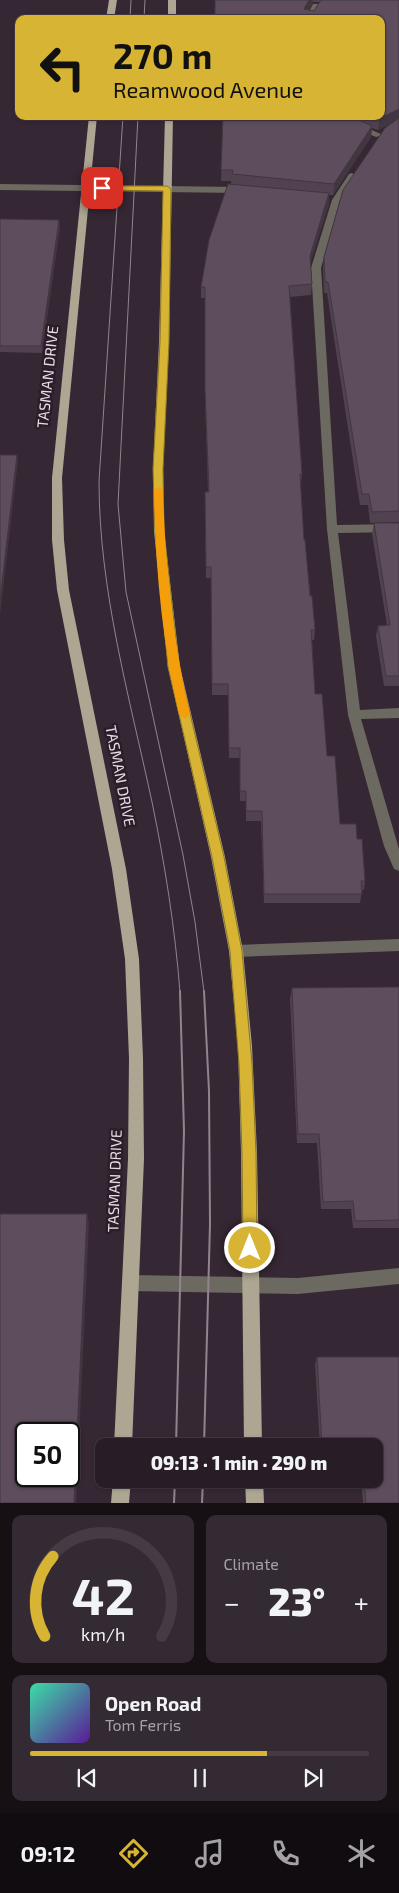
<!DOCTYPE html>
<meta charset="utf-8">
<style>
:root{--surface:#281d27;--page:#342a33;--text:#f1f3f6;--muted:#a5a2a7;--line:#443b44;--accent:#d8b434}
body{margin:0;font-family:"Exo 2",sans-serif;background:var(--page);color:var(--text);height:100vh;display:flex;flex-direction:column;font-size:19px;white-space:nowrap}
*{box-sizing:border-box;margin:0}
p{font-size:16px;color:var(--muted)}
.icon{flex:none;width:28px;height:28px;fill:none;stroke:currentColor;stroke-width:2;stroke-linecap:round;stroke-linejoin:round}
.map{position:relative;height:1503px;overflow:hidden}
.side{display:flex;flex-direction:column;gap:12px;padding:12px;background:#161015;flex:1}
.side>*{flex:none}
.banner{position:absolute;left:15px;top:15px;width:370px;height:105px;border-radius:10px;box-shadow:0 1px 4px #0004,0 0 0 1px var(--line);background:#d8b434;color:#111;overflow:hidden}
.speed{position:absolute;left:15px;top:1422px;display:flex;gap:10px;font-size:25px;font-weight:700;text-align:center}
.speed>*{display:grid;place-content:center;width:65px;height:65px;border-radius:50%;background:var(--surface);box-shadow:0 1px 4px #0004,0 0 0 1px var(--line);line-height:1}
.speed .limit{border:2px solid #111;border-radius:8px;background:#fff;color:#111}
.pin{position:absolute;display:grid;place-items:center;width:42px;height:42px;color:#fff;margin:-21px;border-radius:10px;box-shadow:0 2px 8px #0006}
.me{position:absolute;width:55px;margin:-28px;rotate:0deg;stroke-linejoin:round;filter:drop-shadow(0 0 4px #0008)}
.turn{display:flex;align-items:center;gap:18px;height:105px;padding:0 15px;font-size:22px}
.turn .icon{width:65px;height:65px;stroke-width:2.5}
.turn b{display:block;font-size:35px;line-height:42px}
.big{font-size:38px;font-weight:800;line-height:1.1}
.side .widget{flex:1;display:flex;flex-direction:column;justify-content:center;gap:8px;min-width:0;padding:0 18px;border-radius:10px;background:var(--page)}
.side .dial{align-items:center;gap:0}
.dial svg{height:130px;overflow:visible;fill:none;stroke:var(--line);stroke-width:7;stroke-linecap:round;text-anchor:middle}
.dial text{fill:var(--text);stroke:none}
.song{display:flex;align-items:center;gap:15px}
.cover{width:60px;height:60px;border-radius:8px;background:linear-gradient(135deg,hsl(160 70% 55%),hsl(270 70% 35%))}
.played{height:5px;border-radius:2px;background:linear-gradient(90deg,var(--accent) 70%,var(--line) 70%)}
.keys{display:flex;justify-content:space-around;direction:ltr}
.heat{display:flex;justify-content:space-between;align-items:center;font-size:28px;direction:ltr}
.side .tiles{flex:1;display:grid;gap:12px;grid-template-columns:1fr 1fr}
.widget:last-child{grid-column:span 2}
.trip{position:absolute;left:95px;top:1438px;width:288px;height:50px;border-radius:10px;background:var(--surface);box-shadow:0 1px 4px #0004,0 0 0 1px var(--line);font-weight:800;line-height:50px;text-align:center}
.tabs{display:flex;height:80px;justify-content:space-around;align-items:center;background:#100c10;color:var(--muted)}
.tabs .icon{width:35px;height:35px}
.tabs .current{color:var(--accent)}
.tabs b{font-size:22px;color:var(--text)}
.map>svg:first-child{display:block}
.lines{fill:none;stroke-linecap:round;stroke-linejoin:round}
.minor{fill:#6c6a60;fill-rule:evenodd}
.major{fill:#aca693;fill-rule:evenodd}
.tram-far1{stroke:#91848f;stroke-width:1}
.tram{stroke:#91848f;stroke-width:2}
.wall{fill:#51424f;fill-rule:evenodd}
.shaded-wall{fill:#423640}
.building{fill:#5e4d5c;stroke:#423640;fill-rule:evenodd}
.route{fill:#d8b434;stroke:#8c7522}
.slow{fill:#f59e0b}
.labels{text-anchor:middle;stroke-width:5;stroke-linejoin:round;paint-order:stroke}
.street-label{font-size:15px;fill:#e7dde5;stroke:#2c1d2a}
</style>
<div class="map">
<svg width="399" height="1503" viewBox="0 0 399 1503">
<rect width="100%" height="100%" fill="#362734"/>
<g class="lines">
<path class="minor" d="M 334,3 L 338,5 L 337,7 L 319,8 L 313,19 L 305,19 L 313,4 Z
M 328,116 L 340,116 L 383,135 L 376,137 Z
M 352,173 L 356,176 L 340,200 L 321,268 L 337,525 L 399,524 L 399,532 L 338,533 L 360,710 L 399,708 L 399,718 L 361,719 L 399,849 L 399,871 L 394,869 L 384,846 L 348,715 L 327,529 L 311,268 L 332,200 L 349,174 Z
M 0,184 L 241,187 L 245,190 L 241,193 L 0,190 Z
M 399,939 L 399,951 L 236,957 L 231,955 L 229,951 L 231,947 L 236,945 Z
M 399,1268 L 399,1284 L 298,1294 L 130,1291 L 124,1289 L 122,1283 L 124,1277 L 130,1275 L 298,1278 Z"/>
<path class="major" d="M 109,0 L 117,0 L 114,19 L 106,19 Z
M 168,0 L 176,0 L 176,19 L 168,19 Z
M 89,116 L 97,116 L 62,478 L 64,540 L 69,590 L 126,869 L 139,959 L 143,1058 L 144,1159 L 132,1446 L 114,1446 L 128,1159 L 129,1058 L 125,959 L 112,869 L 57,590 L 52,540 L 52,478 Z
M 165,116 L 173,116 L 169,342 L 163,469 L 164,531 L 180,667 L 225,857 L 243,951 L 252,1046 L 257,1153 L 262,1446 L 244,1446 L 241,1153 L 238,1046 L 229,951 L 211,857 L 168,667 L 154,531 L 153,469 L 159,342 Z
M 113,1479 L 131,1479 L 129,1503 L 111,1503 Z
M 245,1479 L 263,1479 L 264,1503 L 246,1503 Z"/>
<path class="tram-far1" d="M 130,19 L 131,0
M 144,19 L 145,0
M 123,116 L 99,481 C 99,590 129,695 152,802 C 165,865 175,928 180,992
M 138,116 L 118,504 L 126,592 L 183,855 L 195,922 L 204,992"/>
<path class="tram" d="M 204,991 L 209,1091 L 210,1224 L 204,1446
M 176,1446 L 184,1131 L 180,991
M 174,1503 L 175,1479
M 202,1503 L 203,1479"/>
</g>
<path class="wall" d="M 215,0 L 399,0 L 399,522 L 370,523 L 368,505 L 360,505 L 327,293 L 324,293 L 323,268 L 324,257 L 391,123 L 378,130 L 372,128 L 371,137 L 333,195 L 329,195 L 329,204 L 310,263 L 312,284 L 311,295 L 290,297 L 302,474 L 301,485 L 300,485 L 304,540 L 315,630 L 314,640 L 312,640 L 315,694 L 340,824 L 357,839 L 365,881 L 364,890 L 362,890 L 360,903 L 264,903 L 261,821 L 246,821 L 246,801 L 240,801 L 240,758 L 229,758 L 228,695 L 212,695 L 211,578 L 206,578 L 205,492 L 208,492 L 205,400 L 205,298 L 201,298 L 201,287 L 231,184 L 231,181 L 221,181 L 223,118 L 207,118 L 206,116 L 381,116 ZM 313,2 L 319,2 L 314,11 L 309,10 Z
M 0,219 L 60,226 L 42,353 L 0,352 Z
M 374,523 L 399,523 L 399,686 L 384,686 L 376,636 L 378,626 L 387,625 L 372,534 Z
M 399,987 L 399,1228 L 353,1228 L 351,1209 L 321,1209 L 317,1143 L 297,1143 L 290,998 L 292,988 Z
M 317,1357 L 399,1357 L 399,1503 L 363,1503 L 361,1479 L 374,1479 L 374,1446 L 320,1446 L 315,1364 Z"/>
<path class="shaded-wall" d="M 309,0 L 313,0 L 313,2 L 304,19 L 304,9 Z
M 399,109 L 399,120 L 378,130 L 379,119 Z
M 372,126 L 371,137 L 333,195 L 334,184 Z
M 329,193 L 329,204 L 309,267 L 310,256 Z
M 59,220 L 60,226 L 42,353 L 41,346 Z
M 17,455 L 18,461 L 0,616 L 0,600 Z
M 87,1214 L 89,1223 L 76,1503 L 74,1503 Z"/>
<path class="building" d="M 215,0 L 309,0 L 304,9 L 314,11 L 321,0 L 399,0 L 399,109 L 379,119 L 372,116 L 381,116 L 381,19 L 215,19 Z
M 223,116 L 350,116 L 372,126 L 334,184 L 232,174 L 233,170 L 221,170 Z
M 399,118 L 399,511 L 372,512 L 369,494 L 362,494 L 328,282 L 325,282 L 324,257 L 343,190 L 385,128 Z
M 228,184 L 329,193 L 310,256 L 312,284 L 289,286 L 302,474 L 300,474 L 304,540 L 305,540 L 310,596 L 312,596 L 315,630 L 311,630 L 315,694 L 322,694 L 327,756 L 335,756 L 340,824 L 356,824 L 357,839 L 362,839 L 365,881 L 361,881 L 362,894 L 264,894 L 262,811 L 246,811 L 246,791 L 240,791 L 240,748 L 229,748 L 228,684 L 212,684 L 211,567 L 206,567 L 205,492 L 209,492 L 205,389 L 205,287 L 201,287 L 209,240 Z
M 0,219 L 59,220 L 41,346 L 0,346 Z
M 0,455 L 17,455 L 0,600 Z
M 374,523 L 399,523 L 399,676 L 386,676 L 378,626 L 390,625 Z
M 399,987 L 399,1220 L 355,1221 L 353,1201 L 323,1202 L 319,1134 L 298,1134 L 292,988 Z
M 0,1214 L 87,1214 L 74,1503 L 0,1503 ZM 26,1434 L 69,1434 L 69,1476 L 26,1476 Z
M 317,1357 L 399,1357 L 399,1503 L 366,1503 L 364,1479 L 374,1479 L 374,1446 L 322,1446 Z"/>
<path class="route" d="M 99,186 L 167,186 L 171,189 L 169,342 L 163,469 L 164,531 L 179,667 L 224,857 L 242,951 L 252,1064 L 256,1153 L 257,1248 L 255,1253 L 250,1255 L 245,1253 L 243,1248 L 242,1153 L 239,1064 L 230,951 L 212,857 L 168,667 L 155,531 L 153,469 L 160,342 L 163,191 L 102,190 L 98,188 Z"/>
<path class="slow" d="M 159,487 L 163,490 C 165,566 173,641 190,714 L 185,719 L 179,714 C 162,641 155,566 154,490 Z"/>
<g class="labels">
<g class="street-label">
<text transform="translate(48 377) rotate(-84)" y="5">TASMAN DRIVE</text>
<text transform="translate(120 776) rotate(79)" y="5">TASMAN DRIVE</text>
<text transform="translate(115 1181) rotate(-88)" y="5">TASMAN DRIVE</text>
</g>
</g>
</svg>
<div class="speed"><div class="limit">50</div></div>
<div class="pin" style="left:102px;top:188px;background:#d93025"><svg class="icon" aria-label="arrive" viewBox="0 0 24 24"><path d="M6 21V4h12l-3 4 3 4H6"/></svg></div>
<svg class="me" style="left:250px;top:1248px" viewBox="-20 -20 40 40"><circle r="17" fill="#d8b434" stroke="#fff" stroke-width="3"/><path d="M0-11L8 9 0 5-8 9z" fill="#fff"/></svg>
<div class="trip">09:13 · 1 min · 290 m</div>
<div class="banner">
<div class="turn"><svg class="icon" aria-label="left" viewBox="0 0 24 24"><path d="M17 20v-9H6M10 6l-5 5 5 5"/></svg><div><b>270 m</b>Reamwood Avenue</div></div>
</div>
</div>
<section class="side">
<div class="tiles">
<div class="widget dial"><svg viewBox="0 0 100 80">
<path d="M14 69A42 42 0 1 1 86 69"/>
<path d="M14 69A42 42 0 0 1 19 20" stroke="#d8b434"/>
<text x="50" y="56" font-size="32" font-weight="700">42</text>
<text x="50" y="72" font-size="11">km/h</text>
</svg></div>
<div class="widget"><p>Climate</p>
<div class="heat"><a>−</a><b class="big">23°</b><a>+</a></div>
</div>
<div class="widget">
<div class="song"><i class="cover"></i><div><b>Open Road</b><p>Tom Ferris</p></div></div>
<div class="played"></div>
<div class="keys"><svg class="icon" aria-label="previous" viewBox="0 0 24 24"><path d="M18 5L8 12l10 7zM5 5v14"/></svg><svg class="icon" aria-label="pause" viewBox="0 0 24 24"><path d="M8 5v14M16 5v14"/></svg><svg class="icon" aria-label="next" viewBox="0 0 24 24"><path d="M6 5l10 7-10 7zM19 5v14"/></svg></div>
</div>
</div>
</section>
<nav class="tabs">
<b>09:12</b>
<svg class="icon current" aria-label="directions" viewBox="0 0 24 24"><path d="M12 3l9 9-9 9-9-9zM9 14v-3h6M13 9l2 2-2 2"/></svg>
<svg class="icon" aria-label="music" viewBox="0 0 24 24"><path d="M9 18V5l10-2v13"/><circle cx="6" cy="18" r="3"/><circle cx="16" cy="16" r="3"/></svg>
<svg class="icon" aria-label="phone" viewBox="0 0 24 24"><path d="M5 4h4l2 5-3 2q2 4 5 5l2-3 5 2v4C11 20 4 13 5 4z"/></svg>
<svg class="icon" aria-label="climate" viewBox="0 0 24 24"><path d="M12 3v18M4 7l16 10M4 17L20 7"/></svg>
</nav>
